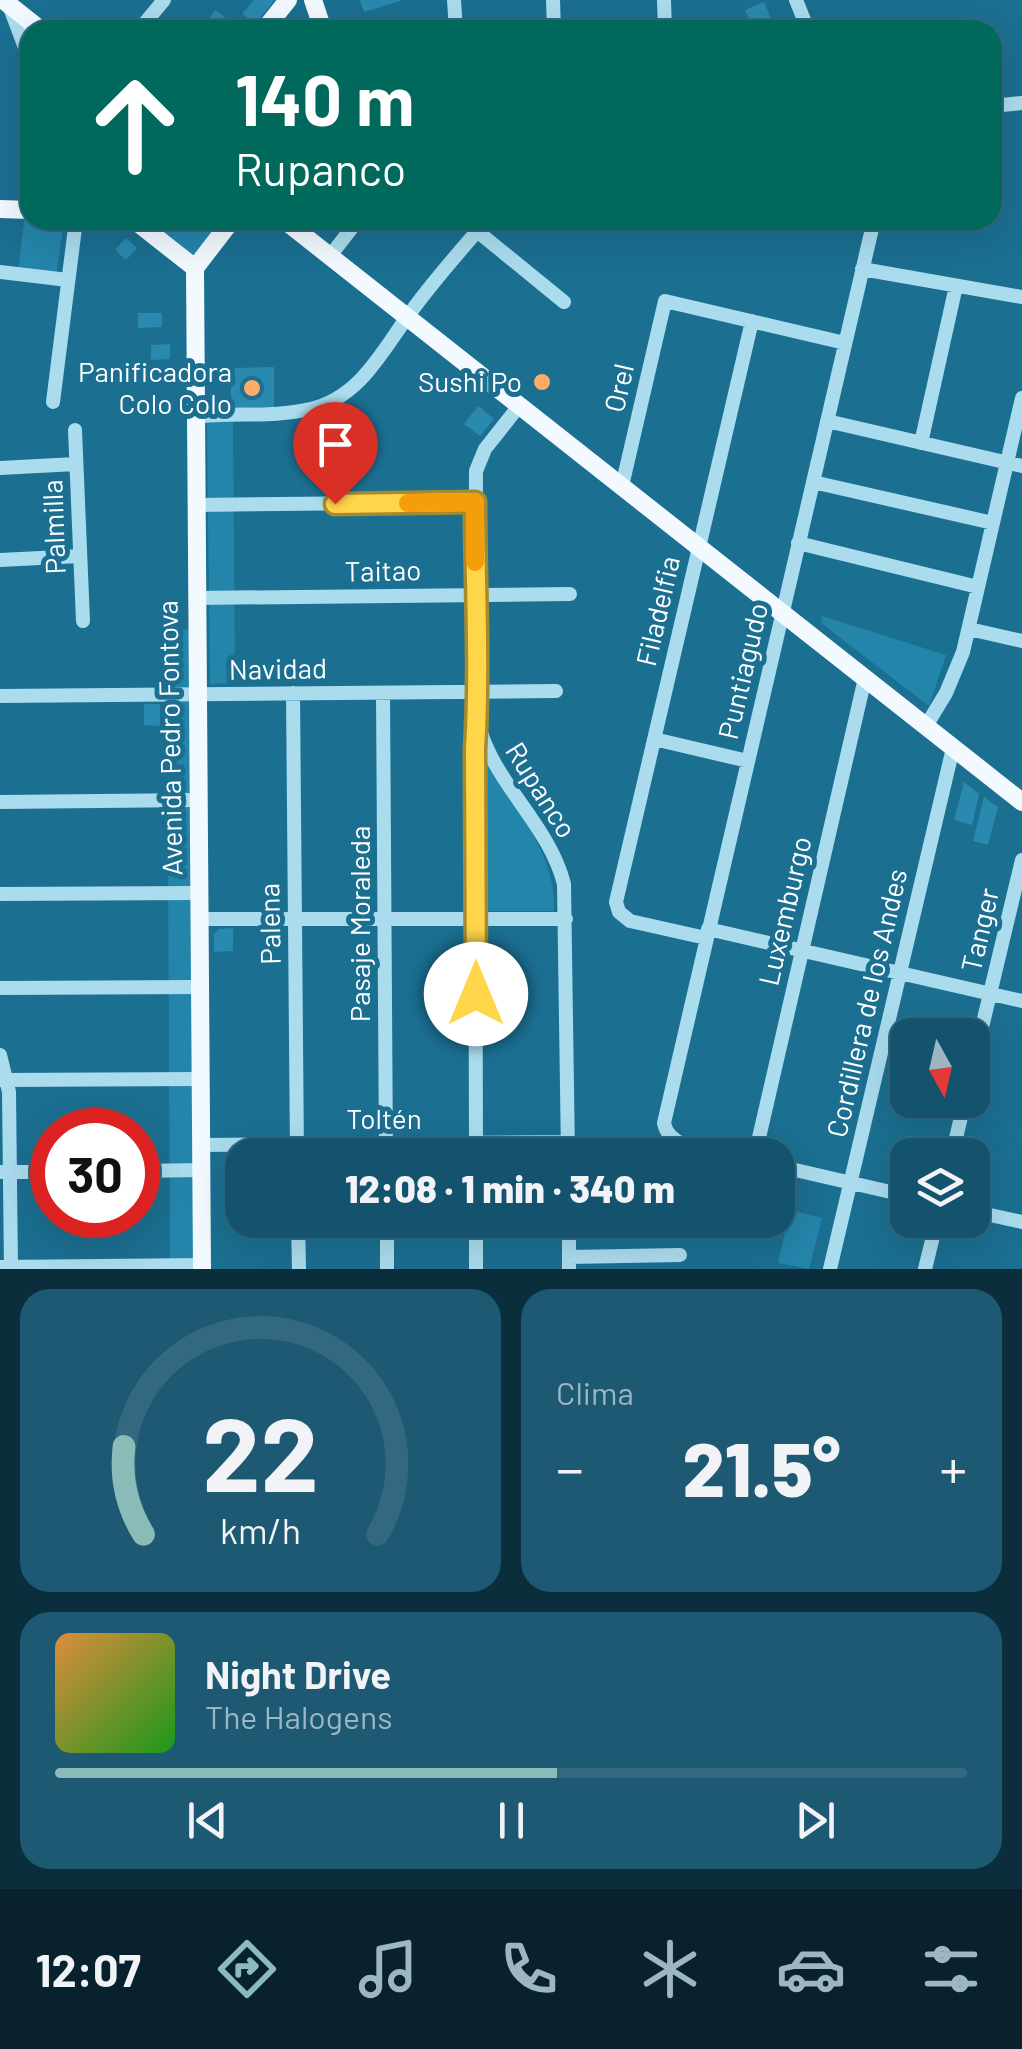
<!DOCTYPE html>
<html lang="es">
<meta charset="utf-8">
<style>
:root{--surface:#14536d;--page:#1d5972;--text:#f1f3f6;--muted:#9db6c2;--line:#336980;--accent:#8bbbb9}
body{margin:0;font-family:Barlow,sans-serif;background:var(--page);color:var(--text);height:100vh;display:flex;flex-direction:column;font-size:38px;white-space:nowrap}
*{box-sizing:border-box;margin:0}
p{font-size:32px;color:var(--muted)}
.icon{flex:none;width:55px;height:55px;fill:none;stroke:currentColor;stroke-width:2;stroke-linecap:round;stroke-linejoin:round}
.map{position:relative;height:1269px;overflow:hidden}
.side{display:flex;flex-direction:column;gap:20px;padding:20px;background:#0b2e3c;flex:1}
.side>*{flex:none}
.hud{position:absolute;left:20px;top:20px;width:982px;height:210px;border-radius:30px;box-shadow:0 10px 40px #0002,0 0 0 2px var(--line);background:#00695c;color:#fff;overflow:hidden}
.needle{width:65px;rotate:172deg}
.fabs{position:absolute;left:890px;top:1018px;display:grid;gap:20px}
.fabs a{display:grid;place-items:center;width:100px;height:100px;border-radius:20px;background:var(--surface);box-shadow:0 10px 40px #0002,0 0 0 2px var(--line);font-size:50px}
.speed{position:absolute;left:30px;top:1108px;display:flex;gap:20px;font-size:50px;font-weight:700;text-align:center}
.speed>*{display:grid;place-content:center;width:130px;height:130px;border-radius:50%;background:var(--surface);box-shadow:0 10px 40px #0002,0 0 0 2px var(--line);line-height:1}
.speed .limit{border:15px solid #d22;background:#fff;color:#111}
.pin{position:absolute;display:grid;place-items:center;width:85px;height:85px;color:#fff;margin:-102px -42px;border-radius:50% 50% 50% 0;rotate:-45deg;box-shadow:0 0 10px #0007}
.pin .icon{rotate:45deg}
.me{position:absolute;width:110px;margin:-55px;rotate:0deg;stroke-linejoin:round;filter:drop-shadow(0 0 8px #0008)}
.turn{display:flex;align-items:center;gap:35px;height:210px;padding:0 50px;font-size:45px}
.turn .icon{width:130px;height:130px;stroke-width:2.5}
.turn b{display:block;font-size:70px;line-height:85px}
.big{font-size:75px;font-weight:800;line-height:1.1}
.side .widget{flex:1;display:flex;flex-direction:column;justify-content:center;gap:15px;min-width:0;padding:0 35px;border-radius:30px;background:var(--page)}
.side .dial{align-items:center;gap:0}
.dial svg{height:260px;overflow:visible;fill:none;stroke:var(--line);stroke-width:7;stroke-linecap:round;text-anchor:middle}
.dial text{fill:var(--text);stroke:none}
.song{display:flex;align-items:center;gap:30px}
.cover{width:120px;height:120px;border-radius:15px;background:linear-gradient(135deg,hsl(30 70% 55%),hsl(120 70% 35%))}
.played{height:10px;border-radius:5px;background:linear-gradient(90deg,var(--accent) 55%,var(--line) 55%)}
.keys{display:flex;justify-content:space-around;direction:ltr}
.heat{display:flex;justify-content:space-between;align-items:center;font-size:55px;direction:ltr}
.side .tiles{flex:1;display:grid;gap:20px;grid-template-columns:1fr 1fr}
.widget:last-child{grid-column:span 2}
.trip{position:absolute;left:225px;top:1138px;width:570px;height:100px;border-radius:30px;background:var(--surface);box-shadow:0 10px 40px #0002,0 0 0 2px var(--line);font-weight:800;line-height:100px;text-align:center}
.tab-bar{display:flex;height:160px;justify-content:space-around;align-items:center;background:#08212c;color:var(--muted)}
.tab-bar .icon{width:70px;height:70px}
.tab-bar .selected{color:var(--accent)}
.tab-bar b{font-size:45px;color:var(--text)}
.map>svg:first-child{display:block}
.green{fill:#2485aa}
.building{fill:#2a89af}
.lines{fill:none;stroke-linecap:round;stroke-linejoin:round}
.minor{stroke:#aadcee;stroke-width:14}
.major{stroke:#f2faff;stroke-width:18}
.route-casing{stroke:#a68a30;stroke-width:25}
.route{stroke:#ffd54a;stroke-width:18}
.slow{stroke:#f59e0b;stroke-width:18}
.poi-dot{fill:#ffaa68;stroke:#1b6f91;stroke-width:4}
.labels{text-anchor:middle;stroke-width:10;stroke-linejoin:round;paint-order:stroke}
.poi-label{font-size:28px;fill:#fff;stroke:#1b6f91;text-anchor:end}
.street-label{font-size:28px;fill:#fff;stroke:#1b6f91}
</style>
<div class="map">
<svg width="1022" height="1269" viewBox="0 0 1022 1269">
<rect width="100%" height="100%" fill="#1b6f91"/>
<path class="green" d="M 25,216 L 30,220 L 64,222 L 56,275 L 18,270 Z
M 144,220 L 223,220 L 194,258 Z
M 233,420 L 235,683 L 210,684 L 207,421 Z
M 822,616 L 946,655 L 929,706 L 821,623 Z
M 190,629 L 195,1269 L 170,1269 L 167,630 Z
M 479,753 C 510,801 557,852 554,911 L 484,911 Z
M 790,1210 L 822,1218 L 809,1269 L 778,1263 Z"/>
<path class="building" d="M 254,0 L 275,0 L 255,24 L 242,14 Z
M 360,0 L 400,0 L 400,1 L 364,12 Z
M 764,2 L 776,30 L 754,30 L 745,10 Z
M 215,10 L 242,30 L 202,30 Z
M 126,238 L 137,248 L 126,260 L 115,250 Z
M 138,313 L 162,313 L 162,327 L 138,328 Z
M 170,344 L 170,359 L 151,360 L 151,345 Z
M 274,367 L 274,407 L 231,408 L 231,368 Z
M 478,406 L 494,419 L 480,436 L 464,424 Z
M 144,704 L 160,704 L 160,726 L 144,725 Z
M 964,782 L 979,794 L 972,825 L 954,820 Z
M 984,797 L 998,807 L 988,845 L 973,841 Z
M 233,928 L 233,951 L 214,952 L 214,934 L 219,929 Z"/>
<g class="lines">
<path class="minor" d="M 454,0 L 456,30
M 553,0 L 554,30
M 664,0 L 665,30
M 796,0 L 808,30
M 9,5 L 30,61
M 139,30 L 164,0
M 992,106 L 1022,103
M 477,231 L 564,302
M 330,256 L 358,220
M 862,269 L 1022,297
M 0,272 L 68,280
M 53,402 L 76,220
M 519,406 L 485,449 L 476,471 L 475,703 C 480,774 547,817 564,884 L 568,1155
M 194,417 C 233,412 272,418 310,409 C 359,398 381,353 408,316 C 432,282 460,251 487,220
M 827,421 L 1022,466
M 75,430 L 83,621
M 921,443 L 956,286
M 0,468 L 76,464
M 813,482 L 993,523
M 622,486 L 665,301 L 845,343
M 195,505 L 475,502
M 798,543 L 978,587
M 0,560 L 80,556
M 196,598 L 570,594
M 969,629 L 1022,641
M 293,693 L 297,1155
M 383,693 L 386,1155
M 0,696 L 556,691
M 926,726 L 946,693 L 963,652 L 1022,398
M 654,739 L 748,761
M 0,802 L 198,800
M 0,894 L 198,893
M 199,919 L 566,919
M 708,929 L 1022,1001
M 706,938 L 630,921 L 619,912 L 616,902 L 752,321
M 0,988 L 199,987
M 0,1055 L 9,1092 L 11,1269
M 972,1069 L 1022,860
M 1,1080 L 200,1079
M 201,1145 L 568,1142
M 476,1155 L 475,749 L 478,731
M 730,1155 C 707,1150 669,1149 664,1123 L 874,220
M 755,1155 L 865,678
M 952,1155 L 965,1100
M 778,1166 L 908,1196
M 138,1171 L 201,1170
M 0,1172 L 52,1172
M 972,1211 L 1022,1222
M 298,1220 L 299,1269
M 387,1220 L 387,1269
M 476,1220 L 476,1269
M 569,1220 L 569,1269
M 569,1257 L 680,1255
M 0,1267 L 202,1265
M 830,1269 L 953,748
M 925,1269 L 937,1220"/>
<path class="major" d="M 3,0 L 41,30
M 313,0 L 323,30
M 264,30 L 288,0
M 0,209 L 30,210
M 134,220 L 195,268
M 284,220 L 1022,802
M 202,1269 L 195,268 L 232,220"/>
</g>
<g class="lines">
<defs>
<path id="route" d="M 335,504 L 475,502 C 475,584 480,669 475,749 L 476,994"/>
</defs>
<use href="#route" class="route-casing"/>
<use href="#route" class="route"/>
<path class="slow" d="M 408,503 L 475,502 L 475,562"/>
</g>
<g class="poi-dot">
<circle cx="542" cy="382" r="10"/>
<circle cx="252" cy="388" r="10"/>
</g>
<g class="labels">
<g class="poi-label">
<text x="232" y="382">Panificadora<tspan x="232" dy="32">Colo Colo</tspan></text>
<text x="522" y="392">Sushi Po</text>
</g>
<g class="street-label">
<text transform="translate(619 388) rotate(-77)" y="10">Orel</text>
<text transform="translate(54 527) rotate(-92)" y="10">Palmilla</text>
<text transform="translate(383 571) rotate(-1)" y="10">Taitao</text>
<text transform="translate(658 611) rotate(-77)" y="10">Filadelfia</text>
<text transform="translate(278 669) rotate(-1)" y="10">Navidad</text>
<text transform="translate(743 671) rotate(-77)" y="10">Puntiagudo</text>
<text transform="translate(170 738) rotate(-91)" y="10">Avenida Pedro Fontova</text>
<text transform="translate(541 790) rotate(58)" y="10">Rupanco</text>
<text transform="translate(785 911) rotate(-77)" y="10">Luxemburgo</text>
<text transform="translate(270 924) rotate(-91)" y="10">Palena</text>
<text transform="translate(360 924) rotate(-90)" y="10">Pasaje Moraleda</text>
<text transform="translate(980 930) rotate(-77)" y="10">Tanger</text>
<text transform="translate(867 1003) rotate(-77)" y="10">Cordillera de los Andes</text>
<text x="384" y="1129">Toltén</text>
</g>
</g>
</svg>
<div class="fabs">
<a><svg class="needle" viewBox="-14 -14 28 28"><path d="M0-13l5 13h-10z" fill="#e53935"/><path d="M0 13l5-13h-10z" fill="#9db6c2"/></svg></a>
<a><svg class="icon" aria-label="layers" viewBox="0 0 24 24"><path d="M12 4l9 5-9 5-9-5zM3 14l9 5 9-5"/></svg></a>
</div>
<div class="speed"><div class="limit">30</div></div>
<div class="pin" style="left:335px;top:504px;background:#d93025"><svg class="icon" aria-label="arrive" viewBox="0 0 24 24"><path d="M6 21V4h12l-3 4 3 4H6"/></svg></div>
<svg class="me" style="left:476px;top:994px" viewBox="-20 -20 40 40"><circle r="19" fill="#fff"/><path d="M0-13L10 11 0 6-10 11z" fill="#ffd54a"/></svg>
<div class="trip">12:08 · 1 min · 340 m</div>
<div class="hud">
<div class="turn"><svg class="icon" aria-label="ahead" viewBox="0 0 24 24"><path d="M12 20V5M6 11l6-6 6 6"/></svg><div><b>140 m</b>Rupanco</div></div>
</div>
</div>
<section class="side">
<div class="tiles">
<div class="widget dial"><svg viewBox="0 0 100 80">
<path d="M14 69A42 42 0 1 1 86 69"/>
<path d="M14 69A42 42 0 0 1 8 42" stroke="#8bbbb9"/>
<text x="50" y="56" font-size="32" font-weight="700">22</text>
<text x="50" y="72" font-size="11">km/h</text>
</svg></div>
<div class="widget"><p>Clima</p>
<div class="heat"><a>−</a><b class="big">21.5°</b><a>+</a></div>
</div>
<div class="widget">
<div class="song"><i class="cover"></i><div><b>Night Drive</b><p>The Halogens</p></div></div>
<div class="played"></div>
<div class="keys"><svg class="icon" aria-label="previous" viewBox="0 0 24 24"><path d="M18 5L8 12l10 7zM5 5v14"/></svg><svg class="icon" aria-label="pause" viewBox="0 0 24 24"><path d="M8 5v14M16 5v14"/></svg><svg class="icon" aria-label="next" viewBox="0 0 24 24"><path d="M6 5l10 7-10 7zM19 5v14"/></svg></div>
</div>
</div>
</section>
<nav class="tab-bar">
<b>12:07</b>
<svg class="icon selected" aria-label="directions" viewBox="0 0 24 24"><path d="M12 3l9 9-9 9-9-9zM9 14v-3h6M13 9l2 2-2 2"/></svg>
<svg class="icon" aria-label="music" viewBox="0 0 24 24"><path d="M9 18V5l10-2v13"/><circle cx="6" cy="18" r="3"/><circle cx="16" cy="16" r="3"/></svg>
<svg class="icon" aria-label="phone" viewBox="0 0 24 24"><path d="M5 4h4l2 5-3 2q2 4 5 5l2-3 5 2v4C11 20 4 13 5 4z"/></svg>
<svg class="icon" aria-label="climate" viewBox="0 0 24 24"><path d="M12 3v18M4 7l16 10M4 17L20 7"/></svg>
<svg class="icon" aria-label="car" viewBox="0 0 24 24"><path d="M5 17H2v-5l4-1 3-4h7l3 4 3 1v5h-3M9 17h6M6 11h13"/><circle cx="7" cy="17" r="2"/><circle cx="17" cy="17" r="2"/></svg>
<svg class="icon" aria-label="filters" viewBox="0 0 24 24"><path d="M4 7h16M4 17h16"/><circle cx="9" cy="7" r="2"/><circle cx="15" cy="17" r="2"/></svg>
</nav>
